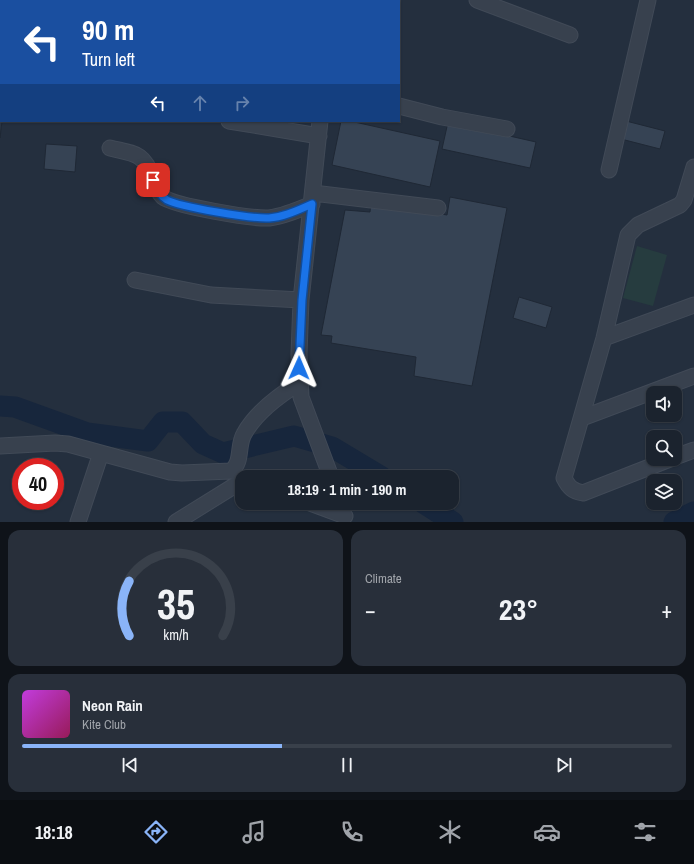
<!DOCTYPE html>
<meta charset="utf-8">
<style>
:root{--surface:#1b232e;--page:#282f3a;--text:#f1f3f6;--muted:#a0a4aa;--line:#39404a;--accent:#8ab4f8}
body{margin:0;font-family:"Archivo Narrow",sans-serif;background:var(--page);color:var(--text);height:100vh;display:flex;flex-direction:column;font-size:15px;white-space:nowrap}
*{box-sizing:border-box;margin:0}
p{font-size:13px;color:var(--muted)}
.icon{flex:none;width:22px;height:22px;fill:none;stroke:currentColor;stroke-width:2;stroke-linecap:round;stroke-linejoin:round}
.map{position:relative;height:522px;overflow:hidden}
.side{display:flex;flex-direction:column;gap:8px;padding:8px;background:#0f1319;flex:1}
.side>*{flex:none}
.guide{position:absolute;left:0px;top:0px;width:400px;height:122px;box-shadow:0 1px 3px #0004,0 0 0 1px var(--line);background:#1a4fa0;color:#fff;overflow:hidden}
.tools{position:absolute;left:646px;top:386px;display:grid;gap:8px}
.tools a{display:grid;place-items:center;width:36px;height:36px;border-radius:8px;background:var(--surface);box-shadow:0 1px 3px #0004,0 0 0 1px var(--line);font-size:20px}
.speed{position:absolute;left:12px;top:458px;display:flex;gap:8px;font-size:20px;font-weight:700;text-align:center}
.speed>*{display:grid;place-content:center;width:52px;height:52px;border-radius:50%;background:var(--surface);box-shadow:0 1px 3px #0004,0 0 0 1px var(--line);line-height:1}
.speed .limit{border:6px solid #d22;background:#fff;color:#111}
.pin{position:absolute;display:grid;place-items:center;width:34px;height:34px;color:#fff;margin:-17px;border-radius:8px;box-shadow:0 2px 6px #0006}
.me{position:absolute;width:44px;margin:-22px;rotate:1deg;stroke-linejoin:round;filter:drop-shadow(0 0 3px #0008)}
.turn{display:flex;align-items:center;gap:14px;height:84px;padding:0 16px;font-size:18px}
.turn .icon{width:52px;height:52px;stroke-width:2.5}
.turn b{display:block;font-size:28px;line-height:34px}
.lanes{display:flex;align-items:center;height:38px;padding:0 16px;background:#0003;justify-content:center;gap:20px;direction:ltr}
.lanes .off{opacity:.35}
.big{font-size:30px;font-weight:800;line-height:1.1}
.side .tile{flex:1;display:flex;flex-direction:column;justify-content:center;gap:6px;min-width:0;padding:0 14px;border-radius:12px;background:var(--page)}
.side .dial{align-items:center;gap:0}
.dial svg{height:104px;overflow:visible;fill:none;stroke:var(--line);stroke-width:7;stroke-linecap:round;text-anchor:middle}
.dial text{fill:var(--text);stroke:none}
.song{display:flex;align-items:center;gap:12px}
.cover{width:48px;height:48px;border-radius:6px;background:linear-gradient(135deg,hsl(290 70% 55%),hsl(330 70% 35%))}
.played{height:4px;border-radius:2px;background:linear-gradient(90deg,var(--accent) 40%,var(--line) 40%)}
.keys{display:flex;justify-content:space-around;direction:ltr}
.heat{display:flex;justify-content:space-between;align-items:center;font-size:22px;direction:ltr}
.side .tiles{flex:1;display:grid;gap:8px;grid-template-columns:1fr 1fr}
.tile:last-child{grid-column:span 2}
.trip{position:absolute;left:235px;top:470px;width:224px;height:40px;border-radius:12px;background:var(--surface);box-shadow:0 1px 3px #0004,0 0 0 1px var(--line);font-weight:800;line-height:40px;text-align:center}
.dock{display:flex;height:64px;justify-content:space-around;align-items:center;background:#0b0e12;color:var(--muted)}
.dock .icon{width:28px;height:28px}
.dock .active{color:var(--accent)}
.dock b{font-size:18px;color:var(--text)}
.map>svg:first-child{display:block}
.green{fill:#263c3f}
.lines{fill:none;stroke-linecap:round;stroke-linejoin:round}
.river{stroke:#17263c;stroke-width:21}
.building{fill:#364354;stroke:#1f2835}
.minor-casing{stroke:#414a57;stroke-width:17}
.minor{stroke:#38414e;stroke-width:15}
.route-casing{stroke:#114b97;stroke-width:10}
.route{stroke:#1a73e8;stroke-width:7}
</style>
<div class="map">
<svg width="694" height="522" viewBox="0 0 694 522">
<rect width="100%" height="100%" fill="#242f3e"/>
<path class="green" d="M 637,246 L 667,255 L 653,306 L 623,298 Z"/>
<g class="lines">
<path class="river" d="M 0,406 L 15,407 L 87,433 L 148,441 L 163,422 L 182,422 L 203,444 L 223,453 L 294,436 L 332,447 L 382,477
M 423,503 L 453,522
M 674,522 L 694,512"/>
</g>
<path class="building" d="M 0,0 L 15,0 L 1,1 L 2,121 L 0,138 Z
M 341,121 L 350,121 L 440,141 L 430,187 L 332,165 Z
M 626,121 L 665,131 L 660,149 L 621,139 Z
M 448,122 L 536,142 L 530,168 L 442,149 Z
M 46,144 L 77,146 L 75,172 L 44,169 Z
M 450,197 L 507,208 L 472,386 L 414,376 L 416,357 L 331,343 L 332,336 L 321,335 L 345,210 L 370,212 L 371,202 L 447,215 Z
M 519,297 L 552,307 L 546,328 L 513,318 Z"/>
<g class="lines">
<defs>
<path id="minor" d="M 477,0 L 570,35
M 334,1 L 334,0
M 399,106 L 442,117 L 507,129
M 229,121 L 319,136
M 320,121 L 301,300 L 299,354 L 301,397 L 331,477
M 110,148 C 135,154 143,152 153,178 C 155,185 157,191 163,197 C 174,206 253,219 269,218 C 284,216 298,210 312,204
M 609,170 L 648,0
M 313,193 L 438,208
M 135,280 L 211,295 L 301,300
M 604,338 L 694,305
M 582,418 L 694,376
M 0,446 L 55,443 L 68,444 L 170,472 L 182,473 L 231,471 C 243,462 237,446 244,434 C 256,412 278,396 299,383
M 675,457 L 694,450
M 670,459 L 583,493 C 573,491 569,488 564,478 L 604,338 L 628,235 L 638,225 L 680,205 L 684,200 L 694,167
M 310,503 L 345,516
M 78,522 L 101,453
M 176,522 L 242,481"/>
</defs>
<use href="#minor" class="minor-casing"/>
<use href="#minor" class="minor"/>
</g>
<g class="lines">
<defs>
<path id="route" d="M 153,180 C 156,188 159,195 167,200 C 180,207 253,219 269,218 C 284,217 298,210 312,204 L 302,300 L 299,368"/>
</defs>
<use href="#route" class="route-casing"/>
<use href="#route" class="route"/>
</g>
</svg>
<div class="tools">
<a><svg class="icon" aria-label="sound" viewBox="0 0 24 24"><path d="M4 9h4l5-4v14l-5-4H4zM17 9q2 3 0 6"/></svg></a>
<a><svg class="icon" aria-label="search" viewBox="0 0 24 24"><circle cx="10" cy="10" r="6"/><path d="M15 15l6 6"/></svg></a>
<a><svg class="icon" aria-label="layers" viewBox="0 0 24 24"><path d="M12 4l9 5-9 5-9-5zM3 14l9 5 9-5"/></svg></a>
</div>
<div class="speed"><div class="limit">40</div></div>
<div class="pin" style="left:153px;top:180px;background:#d93025"><svg class="icon" aria-label="arrive" viewBox="0 0 24 24"><path d="M6 21V4h12l-3 4 3 4H6"/></svg></div>
<svg class="me" style="left:299px;top:368px" viewBox="-20 -20 40 40"><path d="M0-17L14 15 0 8-14 15z" fill="#1a73e8" stroke="#fff" stroke-width="4"/></svg>
<div class="trip">18:19 · 1 min · 190 m</div>
<div class="guide">
<div class="turn"><svg class="icon" aria-label="left" viewBox="0 0 24 24"><path d="M17 20v-9H6M10 6l-5 5 5 5"/></svg><div><b>90 m</b>Turn left</div></div>
<div class="lanes"><svg class="icon" aria-label="left" viewBox="0 0 24 24"><path d="M17 20v-9H6M10 6l-5 5 5 5"/></svg><svg class="icon off" aria-label="ahead" viewBox="0 0 24 24"><path d="M12 20V5M6 11l6-6 6 6"/></svg><svg class="icon off" aria-label="right" viewBox="0 0 24 24"><path d="M7 20v-9h11M14 6l5 5-5 5"/></svg></div>
</div>
</div>
<section class="side">
<div class="tiles">
<div class="tile dial"><svg viewBox="0 0 100 80">
<path d="M14 69A42 42 0 1 1 86 69"/>
<path d="M14 69A42 42 0 0 1 14 27" stroke="#8ab4f8"/>
<text x="50" y="56" font-size="32" font-weight="700">35</text>
<text x="50" y="72" font-size="11">km/h</text>
</svg></div>
<div class="tile"><p>Climate</p>
<div class="heat"><a>−</a><b class="big">23°</b><a>+</a></div>
</div>
<div class="tile">
<div class="song"><i class="cover"></i><div><b>Neon Rain</b><p>Kite Club</p></div></div>
<div class="played"></div>
<div class="keys"><svg class="icon" aria-label="previous" viewBox="0 0 24 24"><path d="M18 5L8 12l10 7zM5 5v14"/></svg><svg class="icon" aria-label="pause" viewBox="0 0 24 24"><path d="M8 5v14M16 5v14"/></svg><svg class="icon" aria-label="next" viewBox="0 0 24 24"><path d="M6 5l10 7-10 7zM19 5v14"/></svg></div>
</div>
</div>
</section>
<nav class="dock">
<b>18:18</b>
<svg class="icon active" aria-label="directions" viewBox="0 0 24 24"><path d="M12 3l9 9-9 9-9-9zM9 14v-3h6M13 9l2 2-2 2"/></svg>
<svg class="icon" aria-label="music" viewBox="0 0 24 24"><path d="M9 18V5l10-2v13"/><circle cx="6" cy="18" r="3"/><circle cx="16" cy="16" r="3"/></svg>
<svg class="icon" aria-label="phone" viewBox="0 0 24 24"><path d="M5 4h4l2 5-3 2q2 4 5 5l2-3 5 2v4C11 20 4 13 5 4z"/></svg>
<svg class="icon" aria-label="climate" viewBox="0 0 24 24"><path d="M12 3v18M4 7l16 10M4 17L20 7"/></svg>
<svg class="icon" aria-label="car" viewBox="0 0 24 24"><path d="M5 17H2v-5l4-1 3-4h7l3 4 3 1v5h-3M9 17h6M6 11h13"/><circle cx="7" cy="17" r="2"/><circle cx="17" cy="17" r="2"/></svg>
<svg class="icon" aria-label="filters" viewBox="0 0 24 24"><path d="M4 7h16M4 17h16"/><circle cx="9" cy="7" r="2"/><circle cx="15" cy="17" r="2"/></svg>
</nav>
